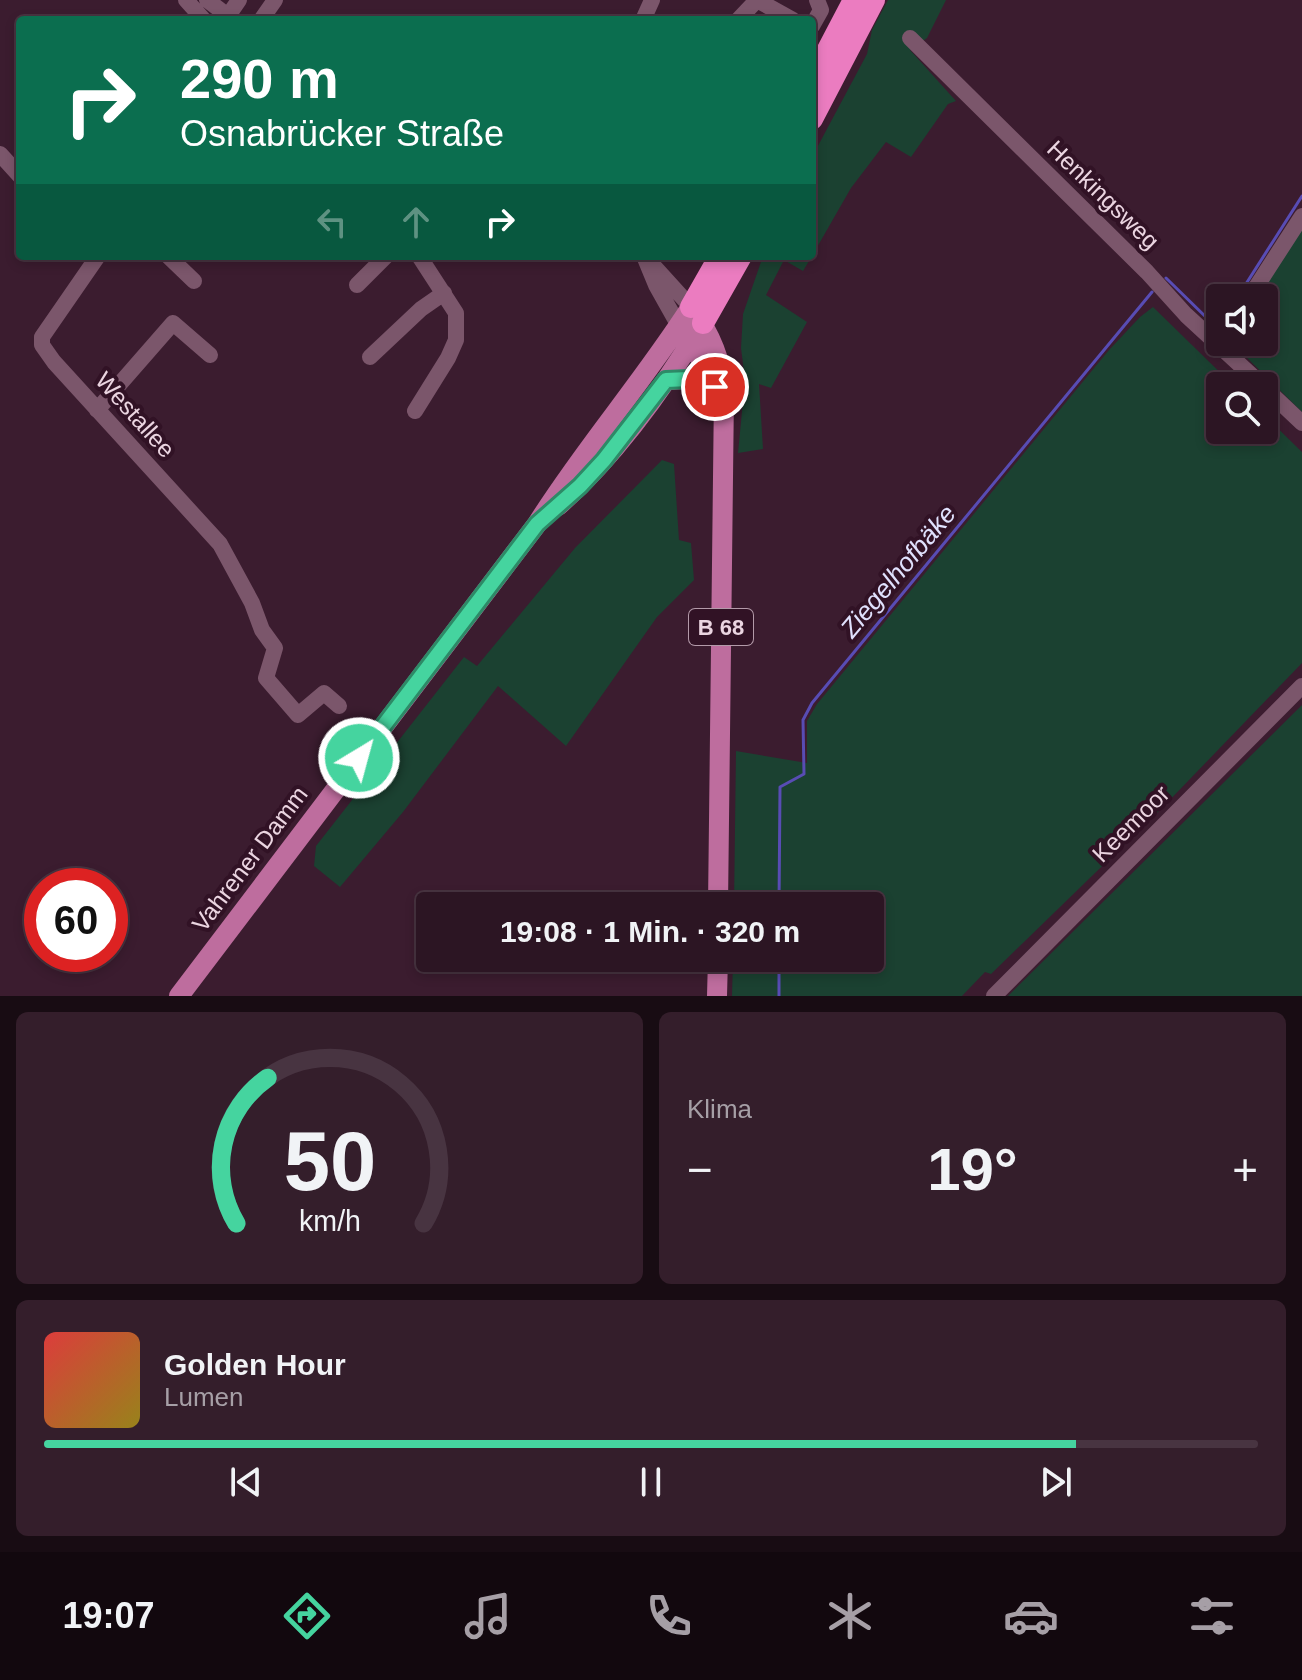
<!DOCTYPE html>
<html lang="de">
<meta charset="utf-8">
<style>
:root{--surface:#2c1523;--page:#341e2b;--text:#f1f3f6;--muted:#a69fa6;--line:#483441;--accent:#45d49f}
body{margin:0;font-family:Helvetica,sans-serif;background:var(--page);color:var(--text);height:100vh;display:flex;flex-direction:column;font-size:30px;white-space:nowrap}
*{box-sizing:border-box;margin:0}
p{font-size:26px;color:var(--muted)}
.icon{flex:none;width:44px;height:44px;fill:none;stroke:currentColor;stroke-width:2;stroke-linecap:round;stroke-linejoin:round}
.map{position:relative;height:996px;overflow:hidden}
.drawer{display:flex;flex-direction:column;gap:16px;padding:16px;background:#180c13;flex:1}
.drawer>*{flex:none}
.hud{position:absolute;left:16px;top:16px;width:800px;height:244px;border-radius:8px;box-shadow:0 4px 12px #0003,0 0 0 2px var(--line);background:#0b6e4f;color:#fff;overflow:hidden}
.tools{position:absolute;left:1206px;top:284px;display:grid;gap:16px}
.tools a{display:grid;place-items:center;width:72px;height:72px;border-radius:8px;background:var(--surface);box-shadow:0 4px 12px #0003,0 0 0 2px var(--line);font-size:40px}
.speed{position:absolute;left:24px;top:868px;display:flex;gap:16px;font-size:40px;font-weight:700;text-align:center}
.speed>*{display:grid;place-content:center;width:104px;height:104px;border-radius:50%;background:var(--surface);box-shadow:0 4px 12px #0003,0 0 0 2px var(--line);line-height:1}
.speed .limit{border:12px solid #d22;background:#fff;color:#111}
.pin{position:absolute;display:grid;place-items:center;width:68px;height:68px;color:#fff;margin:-34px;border:4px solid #fff;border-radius:50%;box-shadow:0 2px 8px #0007}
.me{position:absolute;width:88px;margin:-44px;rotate:37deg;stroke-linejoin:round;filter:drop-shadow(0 0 6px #0008)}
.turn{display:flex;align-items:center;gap:28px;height:168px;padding:0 32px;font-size:36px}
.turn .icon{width:104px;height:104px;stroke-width:2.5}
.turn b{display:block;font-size:56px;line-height:68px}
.lanes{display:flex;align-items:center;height:76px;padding:0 32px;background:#0003;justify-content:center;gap:40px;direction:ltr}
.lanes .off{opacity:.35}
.big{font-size:60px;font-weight:700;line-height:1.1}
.drawer .card{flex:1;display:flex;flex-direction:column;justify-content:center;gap:12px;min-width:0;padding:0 28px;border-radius:12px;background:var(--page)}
.drawer .dial{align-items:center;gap:0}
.dial svg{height:208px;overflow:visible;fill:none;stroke:var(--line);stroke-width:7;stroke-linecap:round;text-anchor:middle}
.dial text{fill:var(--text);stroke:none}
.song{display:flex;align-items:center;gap:24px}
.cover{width:96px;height:96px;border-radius:12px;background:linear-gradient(135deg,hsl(0 70% 55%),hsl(50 70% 35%))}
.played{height:8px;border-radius:4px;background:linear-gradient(90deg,var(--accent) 85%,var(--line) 85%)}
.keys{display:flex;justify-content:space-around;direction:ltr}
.heat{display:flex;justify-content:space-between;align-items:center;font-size:44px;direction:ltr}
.drawer .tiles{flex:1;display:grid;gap:16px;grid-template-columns:1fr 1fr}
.card:last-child{grid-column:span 2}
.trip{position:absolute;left:416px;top:892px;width:468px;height:80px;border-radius:8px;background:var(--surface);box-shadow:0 4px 12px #0003,0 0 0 2px var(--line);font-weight:700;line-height:80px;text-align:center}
.tab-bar{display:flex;height:128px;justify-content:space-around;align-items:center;background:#12080e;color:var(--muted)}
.tab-bar .icon{width:56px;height:56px}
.tab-bar .active{color:var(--accent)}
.tab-bar b{font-size:36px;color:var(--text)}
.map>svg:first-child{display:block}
.green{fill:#1b4131}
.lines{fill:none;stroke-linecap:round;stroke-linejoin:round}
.stream{stroke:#584cb4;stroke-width:3}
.minor{stroke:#7b566b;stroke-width:16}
.major{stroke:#be6d9e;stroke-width:20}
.highway{stroke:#eb7cc0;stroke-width:22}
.route-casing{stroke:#2d8a67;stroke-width:20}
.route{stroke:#45d49f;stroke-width:14}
.labels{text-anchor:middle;stroke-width:8;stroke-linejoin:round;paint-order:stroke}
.shield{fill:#311225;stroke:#b39aa9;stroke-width:2}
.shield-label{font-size:22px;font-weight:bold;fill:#ebd5e1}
.street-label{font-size:24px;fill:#ebd5e1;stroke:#311225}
.water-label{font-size:26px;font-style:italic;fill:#e0e1fd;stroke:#311225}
</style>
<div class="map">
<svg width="1302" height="996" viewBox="0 0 1302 996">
<rect width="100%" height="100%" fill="#3b1c2f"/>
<path class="green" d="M 888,0 L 946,0 L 927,38 L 910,50 L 956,101 L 948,104 L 911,157 L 886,142 L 851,188 L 812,256 L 812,157 L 867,54 L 872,30 Z
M 1302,229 L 1302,412 L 1231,342 L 1264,342 L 1264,298 L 1255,298 Z
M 763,256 L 812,256 L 803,271 L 784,260 L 766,295 L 807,322 L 771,388 L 759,384 L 763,449 L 738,453 L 745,380 L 741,348 L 743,314 Z
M 1153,307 L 1234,386 L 1220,386 L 1220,430 L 1264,430 L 1264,415 L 1302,452 L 1302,663 L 1162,808 L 991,974 L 985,972 L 962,996 L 732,996 L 733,958 L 870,958 L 870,906 L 734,906 L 736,751 L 807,763 L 807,721 L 817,704 L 1109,350 L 1140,317 Z
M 662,460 L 674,464 L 679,540 L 691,543 L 694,580 L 657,617 L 566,746 L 498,686 L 403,812 L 340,887 L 314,866 L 316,846 L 464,657 L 477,666 L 575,548 Z
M 1302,705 L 1302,996 L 1008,996 Z"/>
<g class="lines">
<path class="stream" d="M 1166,278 L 1212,323 L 1220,319
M 1237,298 L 1302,196
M 779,906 L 780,787 L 804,774 L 803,720 L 812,703 L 1152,292
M 779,996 L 779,958"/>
<path class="minor" d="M 186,0 L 204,20
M 207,0 L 228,16 L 239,0
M 757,0 L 793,20
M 261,20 L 275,0
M 643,20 L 652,0
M 738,20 L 757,0
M 812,26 L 821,10 L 817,0
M 910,38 L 1147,272 L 1186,315 L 1263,386
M 0,154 L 20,176
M 98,256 L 42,337 L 42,345 L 54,362 L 220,544 L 252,603 L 262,630 L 275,648 L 266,678 L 298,715 L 324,693 L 339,706
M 168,256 L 194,281
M 644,256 L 656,285 L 679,326
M 652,264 L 691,307
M 357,285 L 386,256
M 1249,298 L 1302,216
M 370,357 L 421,309 L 444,293
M 1264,387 L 1302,423
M 97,410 L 173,323 L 210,355
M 415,411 L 448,358 L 456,340 L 456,313 L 419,256
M 994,996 L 1302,686"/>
<path class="major" d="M 685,336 L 706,367 L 718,395
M 666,380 L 689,379 L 715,387
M 558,506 C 616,455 663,389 703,323
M 179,996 L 537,524 C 584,449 643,382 691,307 C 710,333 722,360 724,392 L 718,906
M 717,996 L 718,958"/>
<path class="highway" d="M 812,80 L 854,0
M 812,119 L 874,0
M 691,307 L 720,256
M 703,323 L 741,256"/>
</g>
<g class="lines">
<defs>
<path id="route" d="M 359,758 L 537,524 L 580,486 L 604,460 L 666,380 L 689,379 L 715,387"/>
</defs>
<use href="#route" class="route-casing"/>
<use href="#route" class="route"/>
</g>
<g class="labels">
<rect class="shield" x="689" y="609" width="64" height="36" rx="6"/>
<g class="shield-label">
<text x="721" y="635">B 68</text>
</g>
<g class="street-label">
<text transform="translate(1103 195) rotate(44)" y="8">Henkingsweg</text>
<text transform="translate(135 415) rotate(48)" y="8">Westallee</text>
<text transform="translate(1131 824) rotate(-45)" y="8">Keemoor</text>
<text transform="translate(250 859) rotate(-53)" y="8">Vahrener Damm</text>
</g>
<g class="water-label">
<text transform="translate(898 571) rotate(-50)" y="9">Ziegelhofbäke</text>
</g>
</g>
</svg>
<div class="tools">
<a><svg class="icon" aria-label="sound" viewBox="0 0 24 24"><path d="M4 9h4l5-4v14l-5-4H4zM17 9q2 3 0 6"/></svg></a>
<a><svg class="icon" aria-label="search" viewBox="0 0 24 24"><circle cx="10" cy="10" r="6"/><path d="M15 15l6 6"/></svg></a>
</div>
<div class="speed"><div class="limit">60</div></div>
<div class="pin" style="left:715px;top:387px;background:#d93025"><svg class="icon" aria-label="arrive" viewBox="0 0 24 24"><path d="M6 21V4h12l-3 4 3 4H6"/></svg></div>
<svg class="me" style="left:359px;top:758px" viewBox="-20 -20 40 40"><circle r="17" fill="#45d49f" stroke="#fff" stroke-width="3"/><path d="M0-11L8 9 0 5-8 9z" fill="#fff"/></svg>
<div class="trip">19:08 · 1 Min. · 320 m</div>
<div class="hud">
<div class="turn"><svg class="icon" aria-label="right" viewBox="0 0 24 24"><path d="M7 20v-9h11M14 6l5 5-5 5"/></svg><div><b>290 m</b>Osnabrücker Straße</div></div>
<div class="lanes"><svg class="icon off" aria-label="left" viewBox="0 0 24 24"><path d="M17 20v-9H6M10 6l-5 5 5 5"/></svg><svg class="icon off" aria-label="ahead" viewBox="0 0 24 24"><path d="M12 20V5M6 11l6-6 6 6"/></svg><svg class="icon" aria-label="right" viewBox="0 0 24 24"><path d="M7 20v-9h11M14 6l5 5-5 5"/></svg></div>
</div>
</div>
<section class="drawer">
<div class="tiles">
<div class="card dial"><svg viewBox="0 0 100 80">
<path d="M14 69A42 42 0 1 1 86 69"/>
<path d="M14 69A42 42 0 0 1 26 13" stroke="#45d49f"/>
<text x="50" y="56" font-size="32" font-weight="700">50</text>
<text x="50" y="72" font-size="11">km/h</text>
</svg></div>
<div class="card"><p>Klima</p>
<div class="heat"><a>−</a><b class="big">19°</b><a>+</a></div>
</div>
<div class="card">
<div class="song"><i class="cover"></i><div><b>Golden Hour</b><p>Lumen</p></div></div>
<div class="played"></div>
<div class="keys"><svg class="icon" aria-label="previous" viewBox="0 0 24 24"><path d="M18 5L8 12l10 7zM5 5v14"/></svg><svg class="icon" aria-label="pause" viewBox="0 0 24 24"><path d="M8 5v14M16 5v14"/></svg><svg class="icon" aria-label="next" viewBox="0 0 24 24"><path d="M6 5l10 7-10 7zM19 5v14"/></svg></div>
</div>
</div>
</section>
<nav class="tab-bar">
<b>19:07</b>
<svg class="icon active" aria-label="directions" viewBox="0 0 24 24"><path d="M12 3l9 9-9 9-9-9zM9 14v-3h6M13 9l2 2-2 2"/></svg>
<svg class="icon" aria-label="music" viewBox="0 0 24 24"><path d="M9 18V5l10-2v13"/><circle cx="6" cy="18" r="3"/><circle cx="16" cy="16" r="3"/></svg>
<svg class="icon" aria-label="phone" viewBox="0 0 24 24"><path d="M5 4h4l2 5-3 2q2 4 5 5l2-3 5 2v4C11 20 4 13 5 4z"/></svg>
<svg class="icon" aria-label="climate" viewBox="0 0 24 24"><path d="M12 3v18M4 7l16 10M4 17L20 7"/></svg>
<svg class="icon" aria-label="car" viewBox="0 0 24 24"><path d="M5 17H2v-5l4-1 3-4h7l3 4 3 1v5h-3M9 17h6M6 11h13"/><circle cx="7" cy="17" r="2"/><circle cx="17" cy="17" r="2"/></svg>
<svg class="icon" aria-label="filters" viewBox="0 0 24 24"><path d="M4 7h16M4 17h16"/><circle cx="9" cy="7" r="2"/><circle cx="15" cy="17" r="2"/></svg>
</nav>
